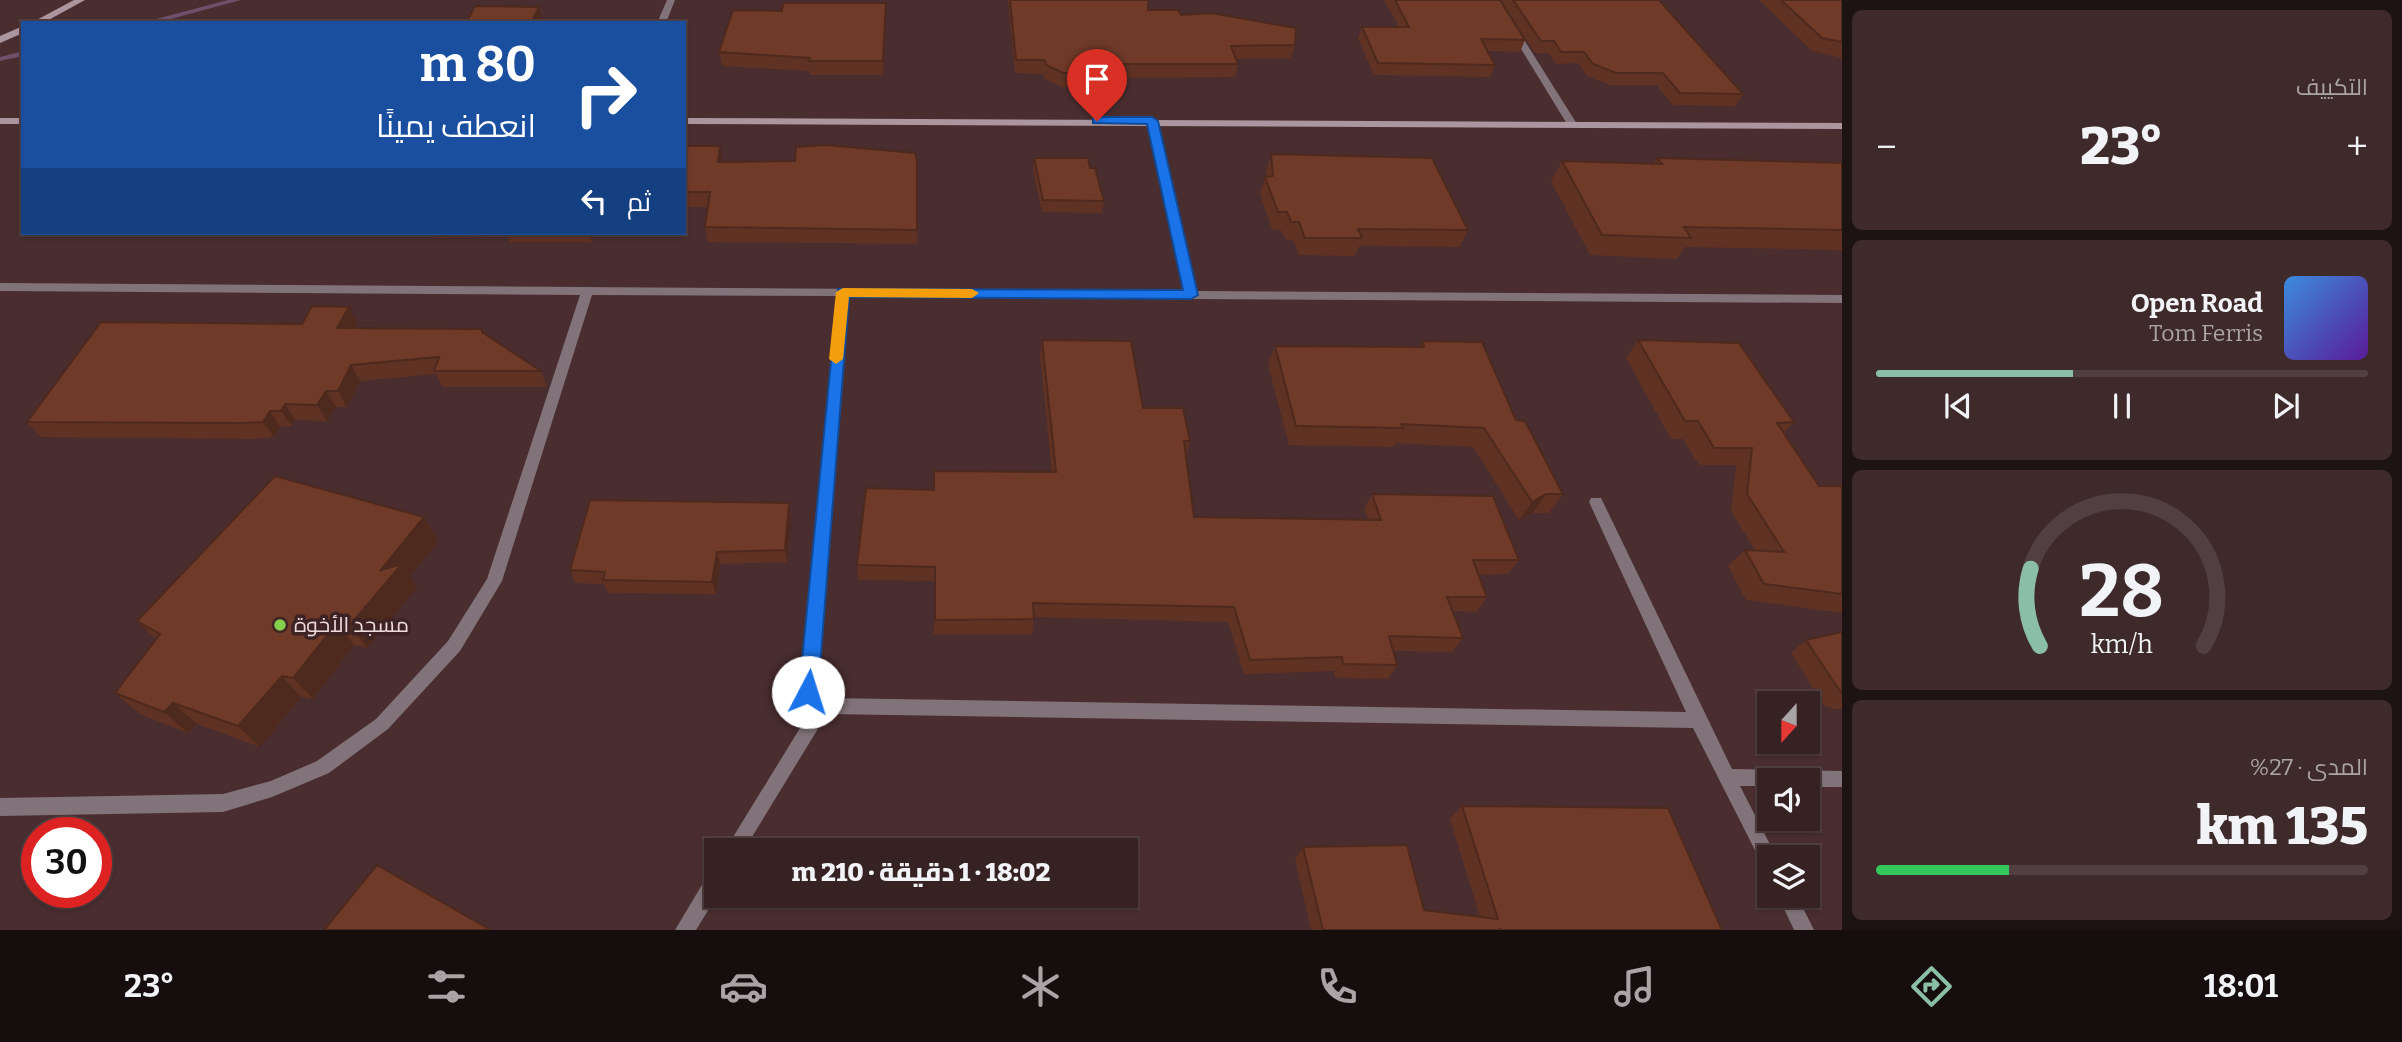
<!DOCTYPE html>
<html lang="ar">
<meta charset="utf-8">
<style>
:root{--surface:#372223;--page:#3e2a2b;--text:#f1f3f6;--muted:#aaa4a6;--line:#513f41;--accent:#8abfa5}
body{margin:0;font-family:Bitter,Cairo,serif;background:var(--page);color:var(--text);direction:rtl;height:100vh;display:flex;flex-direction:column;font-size:26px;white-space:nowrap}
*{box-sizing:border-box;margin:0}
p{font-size:23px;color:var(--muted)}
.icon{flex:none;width:38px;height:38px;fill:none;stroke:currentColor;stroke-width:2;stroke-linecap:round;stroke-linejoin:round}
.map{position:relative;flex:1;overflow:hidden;direction:ltr}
.sheet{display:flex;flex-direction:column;gap:10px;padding:10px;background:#1e1313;width:560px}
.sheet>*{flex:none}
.guide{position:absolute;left:21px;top:21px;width:665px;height:214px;border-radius:0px;box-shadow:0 2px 5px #0004,0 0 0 2px var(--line);direction:rtl;background:#1a4fa0;color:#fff;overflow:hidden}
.needle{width:46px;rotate:201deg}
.fabs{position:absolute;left:1757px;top:691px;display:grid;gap:14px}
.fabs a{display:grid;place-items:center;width:63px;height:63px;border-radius:0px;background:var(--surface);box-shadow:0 2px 5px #0004,0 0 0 2px var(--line);font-size:35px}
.speed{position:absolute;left:21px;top:817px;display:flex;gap:14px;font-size:35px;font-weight:700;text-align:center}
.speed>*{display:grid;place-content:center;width:91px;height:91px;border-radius:50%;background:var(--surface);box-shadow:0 2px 5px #0004,0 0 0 2px var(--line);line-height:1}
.speed .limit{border:10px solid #d22;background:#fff;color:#111}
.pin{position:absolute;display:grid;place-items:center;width:60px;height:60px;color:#fff;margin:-72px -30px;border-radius:50% 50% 50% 0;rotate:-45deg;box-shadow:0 0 7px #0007}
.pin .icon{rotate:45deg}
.me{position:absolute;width:77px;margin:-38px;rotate:5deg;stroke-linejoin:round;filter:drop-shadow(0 0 5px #0008)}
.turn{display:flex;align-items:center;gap:24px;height:147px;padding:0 35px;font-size:32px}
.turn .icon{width:91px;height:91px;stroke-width:2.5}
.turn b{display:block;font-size:49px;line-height:60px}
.then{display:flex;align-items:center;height:66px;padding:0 35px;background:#0003;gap:14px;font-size:26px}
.big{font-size:52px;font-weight:800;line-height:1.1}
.sheet .card{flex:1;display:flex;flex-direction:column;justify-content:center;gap:10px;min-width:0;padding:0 24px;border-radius:10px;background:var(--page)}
.sheet .dial{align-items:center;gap:0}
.dial svg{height:182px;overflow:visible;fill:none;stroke:var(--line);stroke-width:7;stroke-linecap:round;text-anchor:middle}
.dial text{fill:var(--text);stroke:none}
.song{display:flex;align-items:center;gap:21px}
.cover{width:84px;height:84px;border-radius:10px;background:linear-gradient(135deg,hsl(210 70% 55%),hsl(270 70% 35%))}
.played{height:7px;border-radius:4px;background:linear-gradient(90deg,var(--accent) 40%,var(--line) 40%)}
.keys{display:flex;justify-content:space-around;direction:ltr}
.heat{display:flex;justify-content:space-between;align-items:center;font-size:38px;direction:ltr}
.charge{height:10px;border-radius:5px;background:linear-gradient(90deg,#34c759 27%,var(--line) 0)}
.trip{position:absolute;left:704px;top:838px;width:434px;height:70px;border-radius:0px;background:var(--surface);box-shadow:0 2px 5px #0004,0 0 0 2px var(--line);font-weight:800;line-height:70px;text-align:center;direction:rtl}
.menu{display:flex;height:112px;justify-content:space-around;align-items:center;background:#160e0e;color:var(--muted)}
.menu .icon{width:49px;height:49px}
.menu .current{color:var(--accent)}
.menu b{font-size:32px;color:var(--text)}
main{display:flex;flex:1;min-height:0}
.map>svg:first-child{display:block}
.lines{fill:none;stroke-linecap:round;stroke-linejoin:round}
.stream{fill:#6f4f69;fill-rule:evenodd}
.street{fill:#817379;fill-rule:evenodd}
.secondary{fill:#ab969f;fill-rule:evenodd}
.wall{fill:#603223}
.shaded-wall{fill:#4e291d}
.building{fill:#703a29;stroke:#4e291d;stroke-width:2}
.route{fill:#1a73e8;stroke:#114b97;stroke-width:2}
.slow{fill:#f59e0b}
.poi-dot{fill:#85cf4c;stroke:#3e2325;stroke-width:2.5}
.labels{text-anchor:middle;stroke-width:7;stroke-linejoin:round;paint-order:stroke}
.poi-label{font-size:21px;fill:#eedbdc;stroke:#3e2325;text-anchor:start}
</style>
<main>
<section class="sheet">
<div class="card"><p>التكييف</p>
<div class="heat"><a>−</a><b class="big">23°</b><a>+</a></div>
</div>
<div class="card">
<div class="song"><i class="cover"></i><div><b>Open Road</b><p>Tom Ferris</p></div></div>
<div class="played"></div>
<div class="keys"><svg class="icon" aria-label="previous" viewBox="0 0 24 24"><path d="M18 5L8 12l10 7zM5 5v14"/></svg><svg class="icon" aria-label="pause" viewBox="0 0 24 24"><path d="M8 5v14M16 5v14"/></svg><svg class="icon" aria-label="next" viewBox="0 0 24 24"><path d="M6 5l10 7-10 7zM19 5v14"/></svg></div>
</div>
<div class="card dial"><svg viewBox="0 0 100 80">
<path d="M14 69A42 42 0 1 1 86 69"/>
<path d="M14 69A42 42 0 0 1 10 35" stroke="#8abfa5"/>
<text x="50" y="56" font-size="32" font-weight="700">28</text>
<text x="50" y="72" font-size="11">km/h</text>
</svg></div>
<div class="card"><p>المدى · 27%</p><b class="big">135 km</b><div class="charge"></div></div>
</section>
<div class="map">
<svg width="1842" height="930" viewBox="0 0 1842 930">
<rect width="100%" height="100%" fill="#492d2f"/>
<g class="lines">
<path class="stream" d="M 228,0 L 241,0 L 156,23 L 141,23 Z
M 23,51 L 23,56 L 0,61 L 0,57 Z"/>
<path class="street" d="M 667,0 L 675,0 L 666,23 L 657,23 Z
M 1491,0 L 1499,0 L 1577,124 L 1576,126 L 1572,127 L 1567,124 Z
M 1152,118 L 1157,121 L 1196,291 L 1842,295 L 1842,303 L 849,297 L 816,689 L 827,698 L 1686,712 L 1589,502 L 1591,498 L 1601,498 L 1603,502 L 1732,769 L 1842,771 L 1842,787 L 1808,787 L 1808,780 L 1769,780 L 1769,786 L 1740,786 L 1777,858 L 1769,858 L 1769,869 L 1763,866 L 1693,728 L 827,714 L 744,850 L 725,850 L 813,707 L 800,692 L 837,296 L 592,295 L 502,581 L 460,651 L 388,729 L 329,773 L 272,797 L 223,812 L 0,816 L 0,798 L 223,794 L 271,781 L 317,761 L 376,719 L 448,641 L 487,579 L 580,295 L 0,291 L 0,283 L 1184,291 L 1147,121 Z
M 716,871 L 717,896 L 696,930 L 675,930 L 709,873 Z
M 1778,896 L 1797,896 L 1814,930 L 1794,930 Z"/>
<path class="secondary" d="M 74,0 L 85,0 L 43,23 L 31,23 Z
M 23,26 L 23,33 L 0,43 L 0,36 Z
M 0,118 L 23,118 L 23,124 L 0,124 Z
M 684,118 L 1842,123 L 1842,129 L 684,124 Z"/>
</g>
<path class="wall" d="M 1008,0 L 1148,0 L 1148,10 L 1181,15 L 1295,45 L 1291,58 L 1236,59 L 1238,64 L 1235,77 L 1084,78 L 1083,87 L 1061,87 L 1044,78 L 1043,74 L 1015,73 Z
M 1384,0 L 1500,0 L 1525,40 L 1520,52 L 1488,51 L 1495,65 L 1490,77 L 1374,75 L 1358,38 L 1362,27 L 1399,27 Z
M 1501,0 L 1659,0 L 1743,94 L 1735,106 L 1673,105 L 1656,85 L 1610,85 L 1587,76 L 1578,63 L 1556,64 L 1548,53 L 1535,53 Z
M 1759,0 L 1842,0 L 1842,58 L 1812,51 Z
M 886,17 L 883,75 L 810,75 L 810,71 L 722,66 L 719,52 Z
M 684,146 L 722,162 L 917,161 L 917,244 L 708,242 L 705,227 L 708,207 L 684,207 Z
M 1271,154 L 1468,230 L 1460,247 L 1359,246 L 1355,256 L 1299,255 L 1293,240 L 1285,239 L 1281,230 L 1272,229 L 1260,194 L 1265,177 L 1267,177 L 1266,172 Z
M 1034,158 L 1090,168 L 1104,201 L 1102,213 L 1042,212 L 1033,170 Z
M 1657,158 L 1842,163 L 1842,250 L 1685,247 L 1677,259 L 1590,255 L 1551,181 L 1562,161 L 1653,164 Z
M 418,233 L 595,233 L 592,242 L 510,242 L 508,237 L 437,238 Z
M 358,323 L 355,328 L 482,329 L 484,334 L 541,371 L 547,387 L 442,387 L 436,374 L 360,381 L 347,407 L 336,407 L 327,421 L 295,420 L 292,426 L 280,427 L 274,437 L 254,439 L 42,437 L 27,422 Z
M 1042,340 L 1190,441 L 1186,456 L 1194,517 L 1368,520 L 1364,509 L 1372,494 L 1519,560 L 1508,574 L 1478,575 L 1487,597 L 1477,612 L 1452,611 L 1463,638 L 1452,652 L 1393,651 L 1397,665 L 1388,679 L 1335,678 L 1334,671 L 1244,674 L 1228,622 L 1034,617 L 1032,634 L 934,634 L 935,581 L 858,580 L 857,565 L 934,490 L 1052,472 L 1040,356 Z
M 1638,340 L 1794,422 L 1784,433 L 1819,486 L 1842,486 L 1842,613 L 1746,600 L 1728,566 L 1745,550 L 1755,550 L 1731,511 L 1736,465 L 1699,465 L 1683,439 L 1671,439 L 1626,358 Z
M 1423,341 L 1516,420 L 1563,494 L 1549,513 L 1533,513 L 1519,520 L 1473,447 L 1396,443 L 1393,447 L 1289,445 L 1268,365 L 1275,346 L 1420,347 Z
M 789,503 L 791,516 L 787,562 L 720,564 L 716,594 L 608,593 L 604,584 L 575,583 L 570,570 Z
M 424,517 L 438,541 L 410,576 L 417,587 L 367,648 L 354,645 L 313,699 L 301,697 L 260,747 L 197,724 L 188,733 L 140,714 L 115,693 L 156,639 L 137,621 Z
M 1842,632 L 1842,709 L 1835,709 L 1824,706 L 1791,653 L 1806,640 Z
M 1462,806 L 1722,930 L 1311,930 L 1295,859 L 1303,847 L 1424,910 L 1480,917 L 1450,819 Z"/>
<path class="shaded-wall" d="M 886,3 L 886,17 L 883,75 L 883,61 Z
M 539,7 L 543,20 L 542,23 L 531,23 Z
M 720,146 L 723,161 L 720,176 L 718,162 Z
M 589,233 L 595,233 L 592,242 Z
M 349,307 L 358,323 L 346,344 L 337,328 Z
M 351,365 L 360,381 L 347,407 L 338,391 Z
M 326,391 L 336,407 L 327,421 L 317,405 Z
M 285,404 L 295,420 L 292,426 L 281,411 Z
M 270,411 L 280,427 L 274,437 L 263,422 Z
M 1546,494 L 1533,513 L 1519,520 L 1532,502 Z
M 789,503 L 791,516 L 787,562 L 785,550 Z
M 424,517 L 438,541 L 410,576 L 417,587 L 367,648 L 350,625 L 381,570 Z
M 717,552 L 720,564 L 716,594 L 712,582 Z
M 337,623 L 354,645 L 313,699 L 293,678 Z
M 282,676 L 301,697 L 260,747 L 238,726 Z
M 173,703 L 197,724 L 188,733 L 164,712 Z"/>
<path class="building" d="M 1010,0 L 1148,0 L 1148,10 L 1178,10 L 1181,15 L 1211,13 L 1296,28 L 1295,45 L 1231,46 L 1238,64 L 1084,64 L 1084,73 L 1063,73 L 1046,65 L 1045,60 L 1016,60 Z
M 1395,0 L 1500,0 L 1525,40 L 1481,39 L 1495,65 L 1378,63 L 1362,27 L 1409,27 Z
M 1513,0 L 1659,0 L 1743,94 L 1680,93 L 1663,73 L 1616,73 L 1593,64 L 1584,52 L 1561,52 L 1554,41 L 1541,41 Z
M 1781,0 L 1842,0 L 1842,42 L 1822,38 Z
M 783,3 L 886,3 L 883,61 L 809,61 L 810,58 L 719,52 L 733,10 L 782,11 Z
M 475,6 L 539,7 L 531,23 L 466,23 Z
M 826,145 L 915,153 L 917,161 L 917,230 L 705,227 L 710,192 L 684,192 L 684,146 L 720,146 L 718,162 L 795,161 L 796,147 Z
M 1271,154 L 1432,158 L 1468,230 L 1358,229 L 1362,238 L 1305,238 L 1299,222 L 1291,222 L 1287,212 L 1278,212 L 1265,177 L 1273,176 Z
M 1034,158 L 1088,158 L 1090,168 L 1095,168 L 1104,201 L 1043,200 Z
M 1657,158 L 1842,163 L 1842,230 L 1684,227 L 1691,238 L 1602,235 L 1562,161 L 1662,164 Z
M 312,306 L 349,307 L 337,328 L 482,329 L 482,332 L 541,371 L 434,371 L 439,357 L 351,365 L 338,391 L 326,391 L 317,405 L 285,404 L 281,411 L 270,411 L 263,422 L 243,423 L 27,422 L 101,322 L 302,324 Z
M 1042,340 L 1131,341 L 1143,408 L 1183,408 L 1190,441 L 1184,441 L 1194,517 L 1381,520 L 1372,494 L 1493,496 L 1519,560 L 1473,560 L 1487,597 L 1447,597 L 1463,638 L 1389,636 L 1397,665 L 1343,664 L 1342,657 L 1250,660 L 1234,607 L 1033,603 L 1034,619 L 935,620 L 935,567 L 857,565 L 866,488 L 934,490 L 934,471 L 1056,472 Z
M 1638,340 L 1739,343 L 1794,422 L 1777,423 L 1819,486 L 1842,486 L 1842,594 L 1764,584 L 1745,550 L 1784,552 L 1747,494 L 1752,448 L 1714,448 L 1698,421 L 1685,421 Z
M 1423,341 L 1482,342 L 1516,420 L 1525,421 L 1563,494 L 1546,494 L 1532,502 L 1484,428 L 1401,424 L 1403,428 L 1296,426 L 1275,346 L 1424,347 Z
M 275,476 L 424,517 L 381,570 L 402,564 L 350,625 L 337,623 L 293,678 L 282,676 L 238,726 L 173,703 L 164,712 L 115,693 L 160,634 L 137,621 Z
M 590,500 L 789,503 L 785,550 L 717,552 L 712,582 L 603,580 L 605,572 L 570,570 Z
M 1842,632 L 1842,694 L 1806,640 Z
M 1462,806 L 1668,808 L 1722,930 L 1502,930 L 1501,929 L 1498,930 L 1323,930 L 1303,847 L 1407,845 L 1424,910 L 1498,919 Z
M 377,865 L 491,930 L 324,930 Z"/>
<path class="route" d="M 1097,117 L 1152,117 L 1158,121 L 1198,295 L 1191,299 L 849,297 L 818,692 L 815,698 L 808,700 L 802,698 L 799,692 L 838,289 L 1183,290 L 1147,124 L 1093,123 L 1093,118 Z"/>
<path class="slow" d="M 843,288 L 972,289 L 979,293 L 972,298 L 849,297 L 843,359 L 836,364 L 829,359 L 836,292 Z"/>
<circle class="poi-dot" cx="280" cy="625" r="7"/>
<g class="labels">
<g class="poi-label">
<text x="294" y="632">مسجد الأخوة</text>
</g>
</g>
</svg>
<div class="fabs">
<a><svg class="needle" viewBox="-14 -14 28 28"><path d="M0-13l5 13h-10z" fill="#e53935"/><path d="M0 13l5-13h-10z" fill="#aaa4a6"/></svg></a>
<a><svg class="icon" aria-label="sound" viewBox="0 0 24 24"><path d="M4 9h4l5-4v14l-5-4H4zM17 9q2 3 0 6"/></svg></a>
<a><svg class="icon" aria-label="layers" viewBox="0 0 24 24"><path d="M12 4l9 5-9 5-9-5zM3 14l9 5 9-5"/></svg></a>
</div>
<div class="speed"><div class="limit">30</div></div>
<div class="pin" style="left:1097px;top:121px;background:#d93025"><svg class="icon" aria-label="arrive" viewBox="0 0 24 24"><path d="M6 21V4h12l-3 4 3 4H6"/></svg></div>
<svg class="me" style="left:808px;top:692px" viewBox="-20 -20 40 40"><circle r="19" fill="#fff"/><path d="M0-13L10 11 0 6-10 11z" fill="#1a73e8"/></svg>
<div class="trip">18:02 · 1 دقيقة · 210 m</div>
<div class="guide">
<div class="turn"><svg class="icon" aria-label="right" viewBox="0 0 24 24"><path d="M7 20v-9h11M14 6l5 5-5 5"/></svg><div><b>80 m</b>انعطف يمينًا</div></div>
<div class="then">ثم<svg class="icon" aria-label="left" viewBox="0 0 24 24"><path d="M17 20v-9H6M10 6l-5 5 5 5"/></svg></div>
</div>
</div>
</main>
<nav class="menu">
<b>18:01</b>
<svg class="icon current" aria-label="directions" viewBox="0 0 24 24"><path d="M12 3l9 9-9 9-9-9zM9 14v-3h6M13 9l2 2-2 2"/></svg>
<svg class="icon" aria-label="music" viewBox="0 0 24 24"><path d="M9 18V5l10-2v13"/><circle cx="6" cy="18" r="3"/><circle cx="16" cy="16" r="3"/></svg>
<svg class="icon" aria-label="phone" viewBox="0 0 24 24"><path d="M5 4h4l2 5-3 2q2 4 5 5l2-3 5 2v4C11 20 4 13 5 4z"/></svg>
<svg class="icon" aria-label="climate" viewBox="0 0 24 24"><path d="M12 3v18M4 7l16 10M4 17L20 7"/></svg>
<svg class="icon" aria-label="car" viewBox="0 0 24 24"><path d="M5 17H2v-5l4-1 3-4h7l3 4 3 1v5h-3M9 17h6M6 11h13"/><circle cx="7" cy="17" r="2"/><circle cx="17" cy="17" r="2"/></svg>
<svg class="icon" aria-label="filters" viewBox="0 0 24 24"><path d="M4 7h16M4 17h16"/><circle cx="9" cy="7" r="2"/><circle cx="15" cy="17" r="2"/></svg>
<b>23°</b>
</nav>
